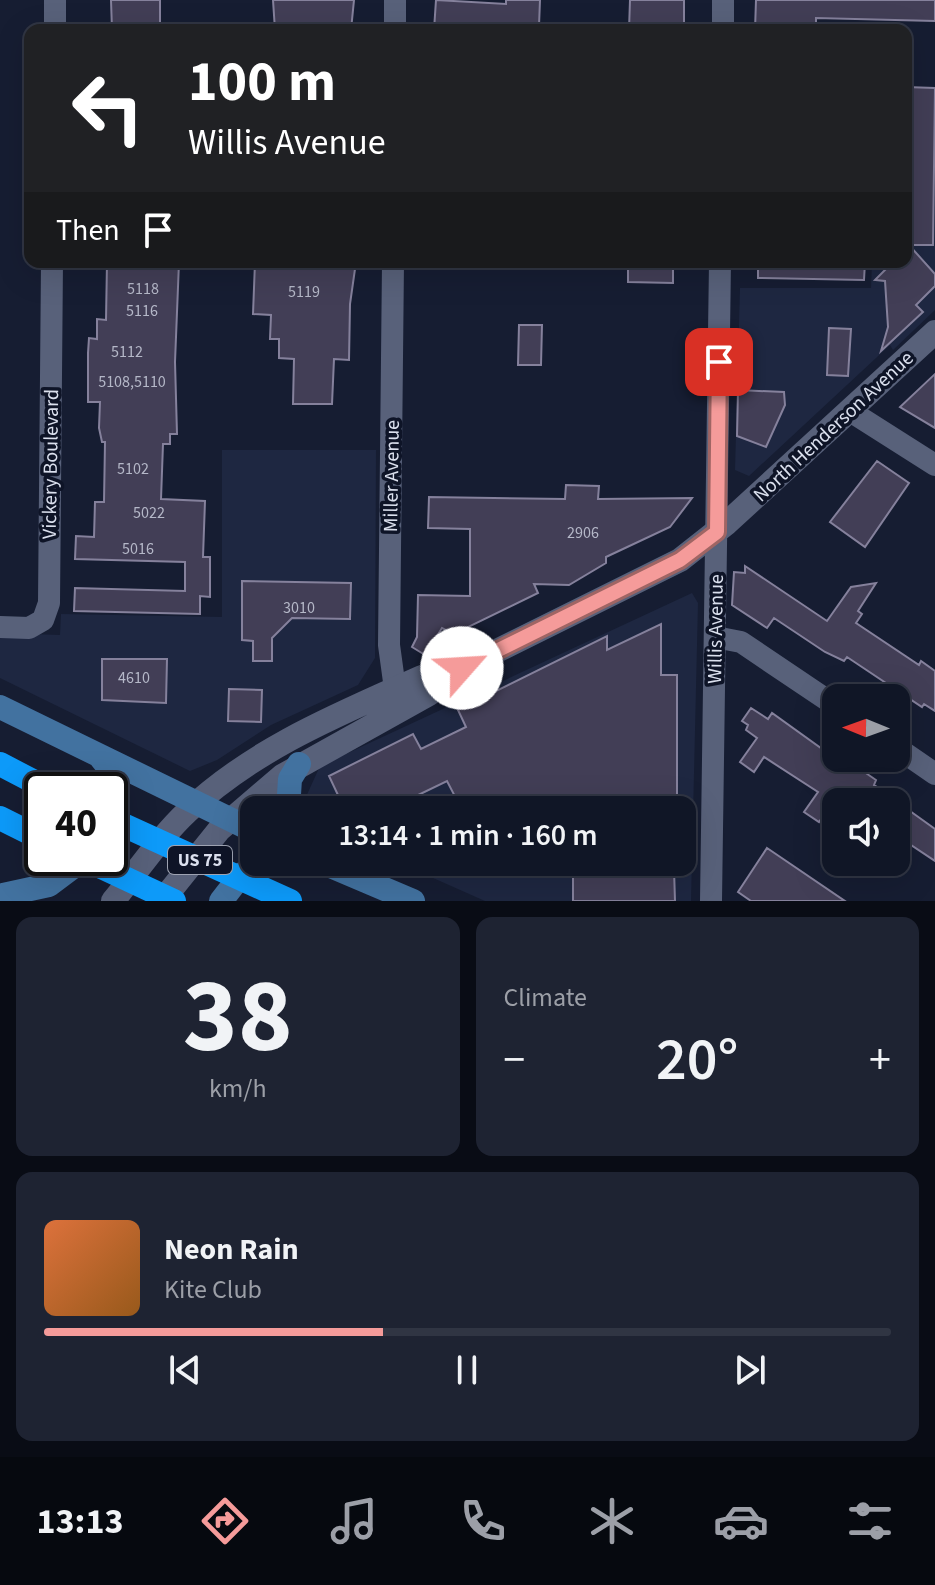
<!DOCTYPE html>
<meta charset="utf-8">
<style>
:root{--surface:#101626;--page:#1e2332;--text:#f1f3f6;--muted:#9c9fa7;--line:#303543;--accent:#f59b9a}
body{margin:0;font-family:"Source Sans 3",sans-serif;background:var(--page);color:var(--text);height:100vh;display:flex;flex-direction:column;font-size:30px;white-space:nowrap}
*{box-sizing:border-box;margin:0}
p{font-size:26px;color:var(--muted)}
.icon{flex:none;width:44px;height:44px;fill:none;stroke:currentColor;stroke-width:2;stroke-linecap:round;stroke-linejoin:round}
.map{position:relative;height:901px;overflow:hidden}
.panel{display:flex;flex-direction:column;gap:16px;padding:16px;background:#090c15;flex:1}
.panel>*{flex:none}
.hud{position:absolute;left:24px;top:24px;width:888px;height:244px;border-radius:16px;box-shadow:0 8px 32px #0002,0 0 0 2px var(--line);background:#202124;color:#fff;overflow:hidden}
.needle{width:52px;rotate:271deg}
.buttons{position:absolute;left:822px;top:684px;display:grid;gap:16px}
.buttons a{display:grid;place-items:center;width:88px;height:88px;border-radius:16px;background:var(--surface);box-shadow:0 8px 32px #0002,0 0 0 2px var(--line);font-size:40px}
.speed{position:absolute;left:24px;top:772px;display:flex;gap:16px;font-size:40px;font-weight:700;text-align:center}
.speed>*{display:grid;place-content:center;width:104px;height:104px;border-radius:50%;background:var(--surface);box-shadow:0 8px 32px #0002,0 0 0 2px var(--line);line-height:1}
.speed .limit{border:4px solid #111;border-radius:12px;background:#fff;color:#111}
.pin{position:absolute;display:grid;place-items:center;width:68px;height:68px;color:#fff;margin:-34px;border-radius:16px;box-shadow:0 4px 12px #0006}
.me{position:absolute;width:88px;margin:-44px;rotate:64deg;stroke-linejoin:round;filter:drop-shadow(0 0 6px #0008)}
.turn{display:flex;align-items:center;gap:28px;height:168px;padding:0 32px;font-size:36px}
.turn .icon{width:104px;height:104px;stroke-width:2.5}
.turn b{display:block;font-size:56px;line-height:68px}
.then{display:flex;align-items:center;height:76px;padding:0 32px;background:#0003;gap:16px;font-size:30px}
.big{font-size:60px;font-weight:600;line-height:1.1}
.panel .tile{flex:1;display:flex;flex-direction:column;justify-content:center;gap:12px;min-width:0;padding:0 28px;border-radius:16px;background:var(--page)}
.panel .dial{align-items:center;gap:0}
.dial b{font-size:104px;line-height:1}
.song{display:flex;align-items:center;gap:24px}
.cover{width:96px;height:96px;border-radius:12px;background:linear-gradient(135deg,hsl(20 70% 55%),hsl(30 70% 35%))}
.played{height:8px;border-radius:4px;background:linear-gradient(90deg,var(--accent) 40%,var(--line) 40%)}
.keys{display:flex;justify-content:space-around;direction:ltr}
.heat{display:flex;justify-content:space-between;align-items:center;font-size:44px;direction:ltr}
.panel .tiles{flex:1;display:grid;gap:16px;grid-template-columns:1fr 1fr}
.tile:last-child{grid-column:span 2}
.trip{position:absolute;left:240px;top:796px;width:456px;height:80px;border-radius:16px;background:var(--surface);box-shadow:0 8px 32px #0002,0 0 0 2px var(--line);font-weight:600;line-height:80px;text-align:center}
.menu{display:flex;height:128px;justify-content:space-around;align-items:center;background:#06090f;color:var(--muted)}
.menu .icon{width:56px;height:56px}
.menu .on{color:var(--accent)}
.menu b{font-size:36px;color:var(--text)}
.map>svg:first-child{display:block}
.built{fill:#1e2741}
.building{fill:#423e56;stroke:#85819c;stroke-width:2}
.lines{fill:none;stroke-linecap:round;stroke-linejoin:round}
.minor{stroke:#58617a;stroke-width:22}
.tertiary{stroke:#58617a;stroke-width:24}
.secondary{stroke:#4272a0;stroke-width:24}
.motorway{stroke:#0d9af9;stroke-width:24}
.route-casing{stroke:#9f6564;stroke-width:20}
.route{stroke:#f59b9a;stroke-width:14}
.labels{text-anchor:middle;stroke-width:7;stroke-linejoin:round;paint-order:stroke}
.number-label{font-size:16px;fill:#b5b8c8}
.shield{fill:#0e1427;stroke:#9ea3b2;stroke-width:2}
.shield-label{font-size:18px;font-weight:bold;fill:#dbe0ee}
.street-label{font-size:20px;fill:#dbe0ee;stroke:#0e1427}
</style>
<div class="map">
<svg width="935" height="901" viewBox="0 0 935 901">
<rect width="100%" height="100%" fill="#161d32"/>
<path class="built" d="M 906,160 L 935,160 L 935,310 L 893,350 L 890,345 L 749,476 L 735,470 L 740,288 L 871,288 L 872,262 L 906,262 Z
M 222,450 L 376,450 L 375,658 L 358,685 L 271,725 L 217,760 L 190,771 L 0,678 L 0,633 L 60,635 L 61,614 L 222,617 Z
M 692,593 L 698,603 L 691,901 L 485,901 L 397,862 L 682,862 L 682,810 L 313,810 L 305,799 L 320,766 Z"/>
<path class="building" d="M 111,0 L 160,0 L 160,30 L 112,30 Z
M 273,0 L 354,0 L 351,30 L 275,30 Z
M 436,0 L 506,4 L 506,0 L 540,0 L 539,26 L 525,25 L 525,30 L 434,30 Z
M 630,0 L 684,0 L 684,30 L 629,30 Z
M 756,0 L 935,0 L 935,21 L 816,18 L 816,30 L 755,30 Z
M 906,87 L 935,88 L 933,245 L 909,245 L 935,274 L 935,286 L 916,305 L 923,312 L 881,351 L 888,327 L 885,281 L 875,280 L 893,262 L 906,262 Z
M 107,262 L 179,262 L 175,362 L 177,434 L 170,434 L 170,444 L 163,444 L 161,499 L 205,501 L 203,557 L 210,557 L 210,597 L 200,596 L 200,614 L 74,611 L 75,588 L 185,591 L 185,562 L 75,559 L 76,536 L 94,537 L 95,502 L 104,502 L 105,442 L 102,442 L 99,428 L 100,402 L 88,402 L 88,353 L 89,338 L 97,339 L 97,319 L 106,320 Z
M 255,262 L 356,262 L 350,304 L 349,360 L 334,359 L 332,404 L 293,404 L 294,359 L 279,358 L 279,339 L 270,339 L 271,315 L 253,314 Z
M 628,262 L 673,262 L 673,283 L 628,282 Z
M 758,262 L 865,262 L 864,280 L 758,278 Z
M 519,325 L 542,325 L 541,365 L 518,365 Z
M 829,328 L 851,329 L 848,376 L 827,375 Z
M 935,374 L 935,428 L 900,407 Z
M 738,390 L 784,392 L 785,405 L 766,447 L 737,436 Z
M 877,461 L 909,483 L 865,547 L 830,522 Z
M 566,485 L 599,486 L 598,499 L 692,498 L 670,527 L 606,557 L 606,563 L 569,585 L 534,584 L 538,593 L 454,634 L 442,628 L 425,655 L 412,647 L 417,637 L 418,595 L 470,596 L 470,529 L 428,528 L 429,497 L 565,499 Z
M 745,566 L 827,621 L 851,587 L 876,583 L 858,611 L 862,614 L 856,623 L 919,665 L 921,661 L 935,671 L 935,711 L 924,704 L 922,707 L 847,657 L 844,661 L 825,652 L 774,618 L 767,628 L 732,605 L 734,572 L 745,573 Z
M 242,581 L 351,583 L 350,619 L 292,618 L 272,638 L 272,661 L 253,661 L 253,641 L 242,640 Z
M 661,624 L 661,675 L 677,675 L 677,810 L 462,810 L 447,781 L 414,797 L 421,810 L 345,810 L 329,776 L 413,734 L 421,749 L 466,727 L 458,710 L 607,636 L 607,650 Z
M 102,659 L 167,659 L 166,703 L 102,700 Z
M 229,689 L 262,690 L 261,722 L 228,721 Z
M 751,708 L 768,719 L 772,713 L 832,756 L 844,758 L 876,780 L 874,785 L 885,792 L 881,802 L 836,802 L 836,814 L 828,809 L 819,822 L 804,812 L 818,792 L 764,757 L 754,772 L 740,762 L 757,738 L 746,730 L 748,725 L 742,721 Z
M 896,801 L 935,829 L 935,861 L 896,835 Z
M 767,848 L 845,901 L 751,901 L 738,892 Z
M 674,869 L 675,901 L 573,901 L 573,873 Z"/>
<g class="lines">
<path class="minor" d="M 55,30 L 55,0
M 395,30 L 395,0
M 723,30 L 723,0
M 393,262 L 389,645 L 395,689
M 850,411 L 935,465
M 0,627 L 29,628 L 43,620 L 49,603 L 52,262
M 715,637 L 741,642 L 836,706
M 896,747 L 935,774
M 711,901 L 720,262"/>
<path class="tertiary" d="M 113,901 C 137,872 160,837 188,811 C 255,748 339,714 422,677 L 438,680
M 162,901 L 219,830 L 282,776 L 429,694 L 438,680 L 680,560 L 727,523 L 935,332"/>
<path class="secondary" d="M 0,707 L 254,831
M 101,758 C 119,777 122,804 110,828
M 288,810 L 290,779 L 299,764
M 321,862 L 413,901
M 3,895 L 49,885 L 85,858
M 221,901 L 242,874 L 269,862"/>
<path class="motorway" d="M 0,764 L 50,790
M 0,818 L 42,839
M 110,819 L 290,901
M 82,858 L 174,901"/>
</g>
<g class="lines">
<defs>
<path id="route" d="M 462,668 L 680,560 L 717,532 L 719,362"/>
</defs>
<use href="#route" class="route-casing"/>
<use href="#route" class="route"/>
</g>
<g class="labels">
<g class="number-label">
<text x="143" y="294">5118</text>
<text x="304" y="297">5119</text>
<text x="142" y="316">5116</text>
<text x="127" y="357">5112</text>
<text x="132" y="387">5108,5110</text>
<text x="133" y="474">5102</text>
<text x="149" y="518">5022</text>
<text x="583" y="538">2906</text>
<text x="138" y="554">5016</text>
<text x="299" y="613">3010</text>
<text x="134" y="683">4610</text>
</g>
<rect class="shield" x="168" y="846" width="64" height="28" rx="6"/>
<g class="shield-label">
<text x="200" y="866">US 75</text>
</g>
<g class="street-label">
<text transform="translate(833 426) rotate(-43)" y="7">North Henderson Avenue</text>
<text transform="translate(50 464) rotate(-89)" y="7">Vickery Boulevard</text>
<text transform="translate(391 476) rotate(-89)" y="7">Miller Avenue</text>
<text transform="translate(715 629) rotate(-89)" y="7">Willis Avenue</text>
</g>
</g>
</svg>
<div class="buttons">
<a><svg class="needle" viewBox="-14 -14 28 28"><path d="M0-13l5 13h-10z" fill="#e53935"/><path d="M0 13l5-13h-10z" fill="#9c9fa7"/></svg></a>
<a><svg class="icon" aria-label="sound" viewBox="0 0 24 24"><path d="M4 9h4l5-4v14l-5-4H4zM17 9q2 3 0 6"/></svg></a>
</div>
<div class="speed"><div class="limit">40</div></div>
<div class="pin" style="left:719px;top:362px;background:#d93025"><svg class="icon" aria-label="arrive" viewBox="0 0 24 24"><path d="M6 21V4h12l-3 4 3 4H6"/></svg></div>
<svg class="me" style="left:462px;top:668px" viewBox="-20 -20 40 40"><circle r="19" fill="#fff"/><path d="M0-13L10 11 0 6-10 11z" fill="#f59b9a"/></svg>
<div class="trip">13:14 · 1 min · 160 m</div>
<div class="hud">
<div class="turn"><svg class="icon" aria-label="left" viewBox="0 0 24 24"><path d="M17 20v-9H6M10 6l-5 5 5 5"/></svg><div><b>100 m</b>Willis Avenue</div></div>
<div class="then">Then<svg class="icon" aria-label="arrive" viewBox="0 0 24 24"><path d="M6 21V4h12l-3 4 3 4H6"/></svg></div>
</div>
</div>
<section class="panel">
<div class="tiles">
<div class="tile dial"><b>38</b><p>km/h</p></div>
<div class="tile"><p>Climate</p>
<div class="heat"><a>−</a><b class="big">20°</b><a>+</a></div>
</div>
<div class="tile">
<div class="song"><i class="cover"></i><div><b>Neon Rain</b><p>Kite Club</p></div></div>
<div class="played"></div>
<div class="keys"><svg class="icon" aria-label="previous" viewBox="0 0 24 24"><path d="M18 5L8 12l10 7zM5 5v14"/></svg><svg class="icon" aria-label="pause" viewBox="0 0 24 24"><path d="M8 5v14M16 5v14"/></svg><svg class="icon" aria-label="next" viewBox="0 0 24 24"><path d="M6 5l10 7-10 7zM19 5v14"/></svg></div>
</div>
</div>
</section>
<nav class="menu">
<b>13:13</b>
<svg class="icon on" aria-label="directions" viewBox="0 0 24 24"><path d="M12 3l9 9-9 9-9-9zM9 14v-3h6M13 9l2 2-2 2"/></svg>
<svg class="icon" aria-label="music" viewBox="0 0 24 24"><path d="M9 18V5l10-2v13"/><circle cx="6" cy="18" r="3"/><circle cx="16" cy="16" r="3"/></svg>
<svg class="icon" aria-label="phone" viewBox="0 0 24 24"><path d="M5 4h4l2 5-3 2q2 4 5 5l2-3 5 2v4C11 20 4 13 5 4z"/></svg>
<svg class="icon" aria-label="climate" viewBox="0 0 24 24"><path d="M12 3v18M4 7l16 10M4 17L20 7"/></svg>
<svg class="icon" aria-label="car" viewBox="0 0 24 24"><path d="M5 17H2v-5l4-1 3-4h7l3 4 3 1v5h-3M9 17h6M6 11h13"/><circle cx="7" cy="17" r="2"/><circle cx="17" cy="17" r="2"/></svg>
<svg class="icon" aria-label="filters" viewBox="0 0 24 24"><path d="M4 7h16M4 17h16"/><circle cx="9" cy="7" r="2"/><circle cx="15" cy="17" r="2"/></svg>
</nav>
